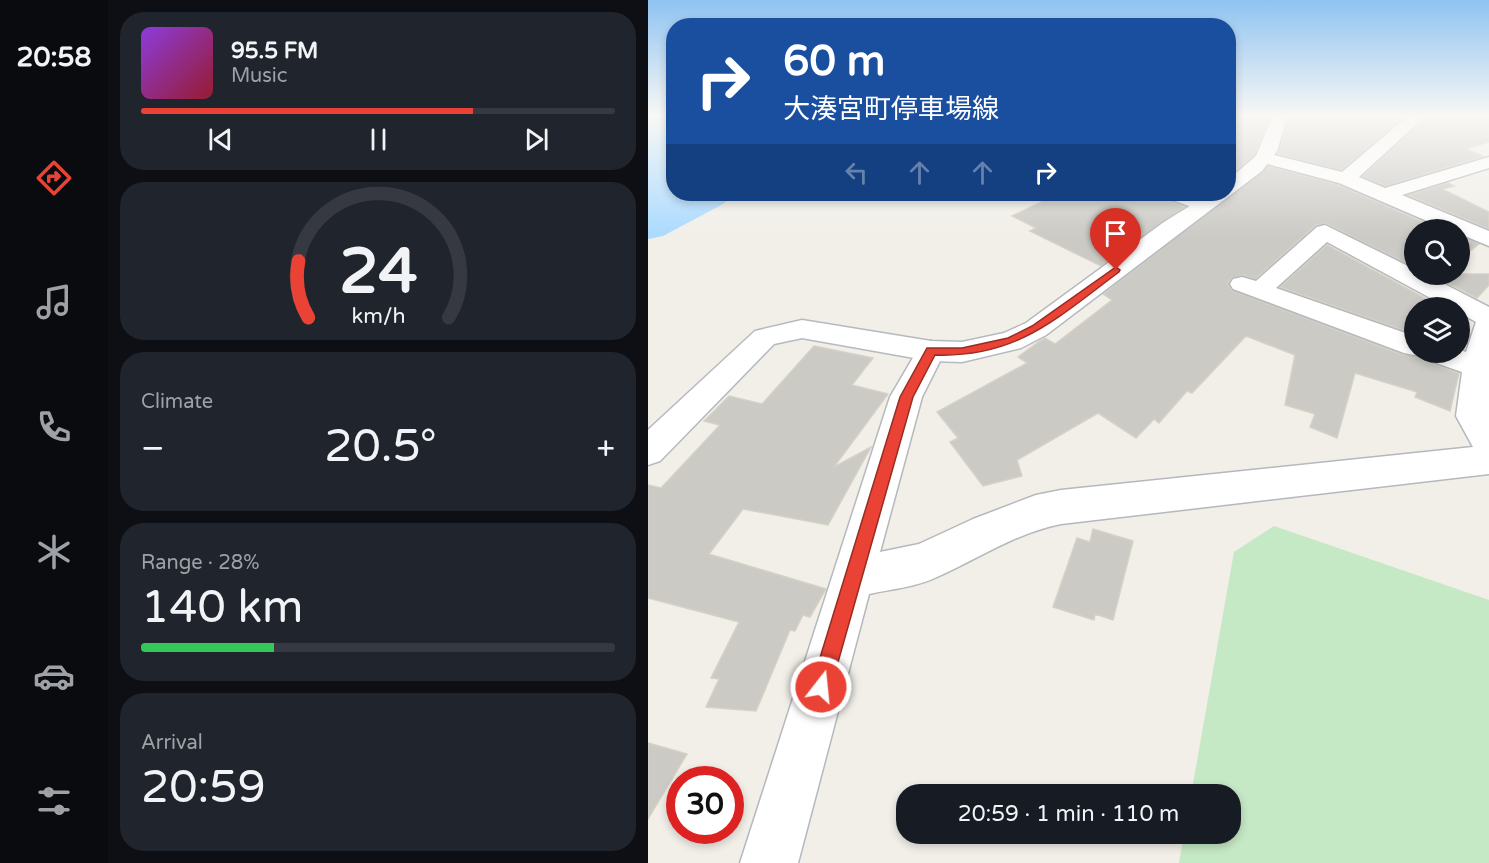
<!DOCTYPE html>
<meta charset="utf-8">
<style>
:root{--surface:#171b24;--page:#20242c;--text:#f1f3f6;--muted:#9ea1a6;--line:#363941;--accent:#ea4335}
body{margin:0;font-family:"Varela Round","Noto Sans JP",sans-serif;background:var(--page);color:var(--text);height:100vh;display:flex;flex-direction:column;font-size:22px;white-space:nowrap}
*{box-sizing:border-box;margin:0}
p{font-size:20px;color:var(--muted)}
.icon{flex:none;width:33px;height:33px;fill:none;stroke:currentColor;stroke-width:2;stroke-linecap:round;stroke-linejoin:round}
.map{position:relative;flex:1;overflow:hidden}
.drawer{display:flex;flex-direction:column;gap:12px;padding:12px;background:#0d0f14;width:540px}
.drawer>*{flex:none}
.guide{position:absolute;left:18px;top:18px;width:570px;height:183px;border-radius:24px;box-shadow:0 3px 9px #0003;background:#1a4fa0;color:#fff;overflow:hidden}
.controls{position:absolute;left:756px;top:219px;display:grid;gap:12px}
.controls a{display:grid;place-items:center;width:66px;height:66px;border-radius:50%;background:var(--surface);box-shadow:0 3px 9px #0003;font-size:30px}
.speed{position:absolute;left:18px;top:766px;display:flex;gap:12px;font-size:30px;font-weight:700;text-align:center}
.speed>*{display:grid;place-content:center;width:78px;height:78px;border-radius:50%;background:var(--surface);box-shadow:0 3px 9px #0003;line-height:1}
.speed .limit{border:9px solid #d22;background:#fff;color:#111}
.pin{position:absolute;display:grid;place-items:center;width:51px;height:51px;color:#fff;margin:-62px -26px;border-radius:50% 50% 50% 0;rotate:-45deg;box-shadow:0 0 6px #0007}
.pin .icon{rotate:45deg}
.me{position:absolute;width:66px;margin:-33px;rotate:16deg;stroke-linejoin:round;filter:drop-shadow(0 0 4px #0008)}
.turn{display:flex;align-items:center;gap:21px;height:126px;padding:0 18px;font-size:27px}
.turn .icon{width:78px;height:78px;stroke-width:2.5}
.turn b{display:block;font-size:42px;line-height:51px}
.lanes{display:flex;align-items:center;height:57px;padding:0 18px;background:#0003;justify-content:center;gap:30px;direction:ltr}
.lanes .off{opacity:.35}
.big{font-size:45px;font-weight:600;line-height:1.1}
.drawer .widget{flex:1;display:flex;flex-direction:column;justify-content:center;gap:9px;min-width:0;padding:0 21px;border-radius:24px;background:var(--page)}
.drawer .dial{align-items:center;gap:0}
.dial svg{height:156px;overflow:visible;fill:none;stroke:var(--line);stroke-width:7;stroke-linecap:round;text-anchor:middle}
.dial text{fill:var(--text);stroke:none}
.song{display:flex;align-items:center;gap:18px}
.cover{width:72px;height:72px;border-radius:9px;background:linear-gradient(135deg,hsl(270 70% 55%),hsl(350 70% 35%))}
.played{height:6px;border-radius:3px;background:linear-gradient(90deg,var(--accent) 70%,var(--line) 70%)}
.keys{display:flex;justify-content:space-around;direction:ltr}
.heat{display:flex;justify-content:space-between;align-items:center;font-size:33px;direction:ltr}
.charge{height:9px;border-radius:4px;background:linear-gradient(90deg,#34c759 28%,var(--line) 0)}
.trip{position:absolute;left:248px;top:784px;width:345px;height:60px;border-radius:24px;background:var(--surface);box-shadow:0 3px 9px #0003;font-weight:600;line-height:60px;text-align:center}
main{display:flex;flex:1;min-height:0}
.menu{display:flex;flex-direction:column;width:108px;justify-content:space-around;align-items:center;background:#090b0e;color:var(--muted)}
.menu .icon{width:42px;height:42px}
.menu .active{color:var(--accent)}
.menu b{font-size:27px;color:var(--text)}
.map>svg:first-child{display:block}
.green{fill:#c5e8c5}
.water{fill:#aadaff}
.building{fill:#cccac5;stroke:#d6d1c6;stroke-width:1.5}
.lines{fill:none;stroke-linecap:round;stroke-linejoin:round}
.minor-casing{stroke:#b5b8bc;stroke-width:3}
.secondary-casing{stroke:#b6babf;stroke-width:3}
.minor{fill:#fff;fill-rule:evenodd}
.secondary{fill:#fff;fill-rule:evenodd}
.route{fill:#ea4335;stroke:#982c22;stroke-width:1.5}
</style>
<main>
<nav class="menu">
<b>20:58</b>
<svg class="icon active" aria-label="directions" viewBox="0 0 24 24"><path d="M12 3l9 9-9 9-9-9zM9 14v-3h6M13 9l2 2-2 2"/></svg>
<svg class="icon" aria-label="music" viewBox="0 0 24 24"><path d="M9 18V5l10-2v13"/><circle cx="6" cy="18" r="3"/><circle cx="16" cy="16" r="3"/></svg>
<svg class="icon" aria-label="phone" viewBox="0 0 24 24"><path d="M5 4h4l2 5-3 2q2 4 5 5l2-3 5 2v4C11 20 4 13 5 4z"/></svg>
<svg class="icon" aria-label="climate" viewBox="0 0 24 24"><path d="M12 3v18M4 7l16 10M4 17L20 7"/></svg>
<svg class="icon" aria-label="car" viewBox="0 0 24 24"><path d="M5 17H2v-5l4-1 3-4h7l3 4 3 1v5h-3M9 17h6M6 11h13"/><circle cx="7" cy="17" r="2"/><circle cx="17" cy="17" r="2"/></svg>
<svg class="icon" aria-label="filters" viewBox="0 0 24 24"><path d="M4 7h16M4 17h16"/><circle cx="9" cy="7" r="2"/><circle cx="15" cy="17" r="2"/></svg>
</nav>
<section class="drawer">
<div class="widget">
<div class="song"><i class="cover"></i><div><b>95.5 FM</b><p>Music</p></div></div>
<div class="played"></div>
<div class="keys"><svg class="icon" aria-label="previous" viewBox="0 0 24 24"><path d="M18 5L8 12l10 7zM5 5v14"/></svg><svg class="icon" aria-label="pause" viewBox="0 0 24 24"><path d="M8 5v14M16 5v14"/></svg><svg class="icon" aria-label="next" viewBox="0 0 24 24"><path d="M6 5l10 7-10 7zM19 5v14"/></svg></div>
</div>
<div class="widget dial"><svg viewBox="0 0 100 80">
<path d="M14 69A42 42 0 1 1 86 69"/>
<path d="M14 69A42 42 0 0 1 9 40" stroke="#ea4335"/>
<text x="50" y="56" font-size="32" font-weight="700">24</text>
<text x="50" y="72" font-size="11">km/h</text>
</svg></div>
<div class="widget"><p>Climate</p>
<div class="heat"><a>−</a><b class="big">20.5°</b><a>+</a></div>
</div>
<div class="widget"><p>Range · 28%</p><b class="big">140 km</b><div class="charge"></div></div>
<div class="widget"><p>Arrival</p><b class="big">20:59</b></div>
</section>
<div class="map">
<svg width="841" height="863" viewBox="0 0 841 863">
<rect width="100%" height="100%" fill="#f1efe8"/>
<path class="green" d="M 626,526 L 841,600 L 841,863 L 531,863 L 536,834 L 582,834 L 582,795 L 543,795 L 586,552 Z"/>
<path class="water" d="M 0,117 L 25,117 L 26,194 L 85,194 L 75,204 L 15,236 L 0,239 Z"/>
<path class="building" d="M 590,117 L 622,117 L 606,155 L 580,177 L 580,139 Z
M 641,117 L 756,117 L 693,170 L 630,154 Z
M 778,117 L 841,117 L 841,142 L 817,149 L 835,156 L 737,186 L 715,176 Z
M 620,166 L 690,185 L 793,230 L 766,230 L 766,267 L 678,223 L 668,225 L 607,279 L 595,275 L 583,278 L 580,283 L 583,290 L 755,355 L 773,356 L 776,361 L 811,373 L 802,411 L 767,397 L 769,392 L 707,373 L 689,438 L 662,427 L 667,414 L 637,405 L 647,355 L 598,336 L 544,393 L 539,391 L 511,423 L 506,419 L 488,438 L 450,413 L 369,460 L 374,476 L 335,486 L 302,442 L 310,438 L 289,412 L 379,363 L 370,357 L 392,341 L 397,338 L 407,344 L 464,300 L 455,294 Z
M 800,183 L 806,186 L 794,189 L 841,212 L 841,229 L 761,195 Z
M 410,194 L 514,194 L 518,200 L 536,207 L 453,266 L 382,231 L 388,228 L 364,216 Z
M 812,236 L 831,244 L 812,259 Z
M 679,245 L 795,308 L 766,308 L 766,334 L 632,287 Z
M 783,274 L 841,274 L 841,285 L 829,298 Z
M 166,346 L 225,358 L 204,385 L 240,394 L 186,467 L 223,447 L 180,525 L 95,509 L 61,554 L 178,589 L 162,617 L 155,615 L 147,631 L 142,630 L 108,711 L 58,707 L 71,679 L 63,678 L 91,622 L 0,598 L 0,485 L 13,488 L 72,425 L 56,421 L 81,396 L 114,404 Z
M 445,529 L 485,541 L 465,620 L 447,614 L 446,620 L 405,607 L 429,538 L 442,542 Z
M 0,743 L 39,754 L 0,819 Z"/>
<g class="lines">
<defs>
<path id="minor" d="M 759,117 L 776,117 L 711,177 L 737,188 L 841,157 L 841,168 L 754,195 L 841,231 L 841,246 L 812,234 L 812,230 L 800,230 L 691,183 L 612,162 L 609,158 L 618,153 L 694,172 Z
M 516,194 C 531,193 556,191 566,205 L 563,209 L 549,209 L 519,198 Z
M 677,225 L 766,269 L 766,274 L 777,274 L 841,307 L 841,474 L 413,524 C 365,534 332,558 289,577 C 268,587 244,589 221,594 L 150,863 L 92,863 L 242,397 L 273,344 L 283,341 L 293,344 L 297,351 L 274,397 L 232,552 L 271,544 L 325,519 L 388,495 L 413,490 L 825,447 L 808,416 L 814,372 L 777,359 L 774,353 L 766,355 L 756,353 L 585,289 L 582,284 L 585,279 L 594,277 L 608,281 L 669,227 ZM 679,242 L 801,308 L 812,308 L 812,313 L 828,322 L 818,352 L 812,350 L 812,352 L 766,352 L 766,336 L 628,288 Z"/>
<path id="secondary" d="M 624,117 L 639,117 L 629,151 L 614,171 L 398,335 L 373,348 L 314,362 L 283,361 L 154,338 L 126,344 L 12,461 L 0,465 L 0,430 L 107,331 L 154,320 L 283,341 L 314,342 L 356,333 L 378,323 L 516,222 L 561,194 L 580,194 L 580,180 L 608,156 Z"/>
</defs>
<use href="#minor" class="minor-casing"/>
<use href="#secondary" class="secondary-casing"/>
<use href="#minor" class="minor"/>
<use href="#secondary" class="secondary"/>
</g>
<linearGradient id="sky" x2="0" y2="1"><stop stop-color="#8fc3f1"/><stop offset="0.49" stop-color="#f9f8f5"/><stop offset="1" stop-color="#f9f8f5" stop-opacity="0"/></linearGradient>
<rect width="841" height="237" fill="url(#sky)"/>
<path class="route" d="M 468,267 L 472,270 L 471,272 C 409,318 369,358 287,355 L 265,397 L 183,687 L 180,694 L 173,696 L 166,694 L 163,687 L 252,397 L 279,348 L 314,348 L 360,338 L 384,326 Z"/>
</svg>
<div class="controls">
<a><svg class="icon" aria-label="search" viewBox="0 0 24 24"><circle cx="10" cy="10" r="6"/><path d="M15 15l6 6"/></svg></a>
<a><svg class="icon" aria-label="layers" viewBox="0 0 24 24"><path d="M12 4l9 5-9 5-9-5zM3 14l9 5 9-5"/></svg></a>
</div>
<div class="speed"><div class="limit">30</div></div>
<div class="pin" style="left:468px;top:270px;background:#d93025"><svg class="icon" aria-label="arrive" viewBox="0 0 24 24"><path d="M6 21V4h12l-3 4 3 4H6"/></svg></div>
<svg class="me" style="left:173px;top:687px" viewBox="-20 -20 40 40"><circle r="17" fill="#ea4335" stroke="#fff" stroke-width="3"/><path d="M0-11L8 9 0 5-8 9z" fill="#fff"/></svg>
<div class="trip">20:59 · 1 min · 110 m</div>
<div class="guide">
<div class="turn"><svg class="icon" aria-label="right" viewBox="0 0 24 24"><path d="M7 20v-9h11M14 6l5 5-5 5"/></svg><div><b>60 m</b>大湊宮町停車場線</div></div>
<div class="lanes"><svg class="icon off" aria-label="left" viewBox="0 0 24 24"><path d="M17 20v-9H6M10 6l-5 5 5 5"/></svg><svg class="icon off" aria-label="ahead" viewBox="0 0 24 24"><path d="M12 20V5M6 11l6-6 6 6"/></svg><svg class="icon off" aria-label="ahead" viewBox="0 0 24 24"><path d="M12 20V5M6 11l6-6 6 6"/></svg><svg class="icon" aria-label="right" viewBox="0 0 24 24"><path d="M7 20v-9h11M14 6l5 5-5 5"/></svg></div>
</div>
</div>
</main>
